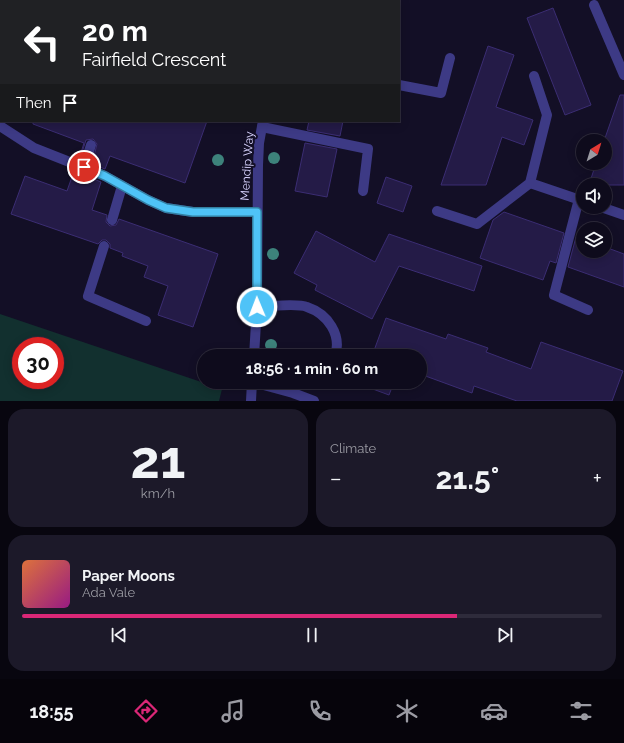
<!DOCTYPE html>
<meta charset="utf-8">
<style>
:root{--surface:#0e0b1c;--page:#1c1929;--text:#f1f3f6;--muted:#9b9ba3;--line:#2e2b3b;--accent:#db2777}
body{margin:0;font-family:Raleway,sans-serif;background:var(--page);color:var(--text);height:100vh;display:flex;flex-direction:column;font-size:15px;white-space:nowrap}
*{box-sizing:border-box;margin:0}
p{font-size:13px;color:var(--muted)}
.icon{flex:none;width:22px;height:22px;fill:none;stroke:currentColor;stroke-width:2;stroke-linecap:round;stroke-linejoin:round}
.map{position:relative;height:401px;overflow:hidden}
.details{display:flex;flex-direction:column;gap:8px;padding:8px;background:#08060f;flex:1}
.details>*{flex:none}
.banner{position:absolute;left:0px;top:0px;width:400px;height:122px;box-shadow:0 2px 10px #0003,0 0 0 1px var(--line);background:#202124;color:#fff;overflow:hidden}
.needle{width:26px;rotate:38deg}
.tools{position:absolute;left:576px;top:134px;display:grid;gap:8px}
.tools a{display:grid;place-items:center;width:36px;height:36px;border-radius:50%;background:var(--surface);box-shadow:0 2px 10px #0003,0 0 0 1px var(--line);font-size:20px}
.speed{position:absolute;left:12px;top:337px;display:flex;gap:8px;font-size:20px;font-weight:700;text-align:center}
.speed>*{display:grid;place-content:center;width:52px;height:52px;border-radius:50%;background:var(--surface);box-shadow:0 2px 10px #0003,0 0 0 1px var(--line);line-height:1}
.speed .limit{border:6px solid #d22;background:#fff;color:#111}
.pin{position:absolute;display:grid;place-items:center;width:34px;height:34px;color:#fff;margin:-17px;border:2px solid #fff;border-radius:50%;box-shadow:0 1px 4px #0007}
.me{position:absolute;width:44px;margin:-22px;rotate:359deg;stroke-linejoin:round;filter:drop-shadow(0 0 3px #0008)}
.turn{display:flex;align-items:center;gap:14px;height:84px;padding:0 16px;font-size:18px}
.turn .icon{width:52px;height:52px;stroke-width:2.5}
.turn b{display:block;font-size:28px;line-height:34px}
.then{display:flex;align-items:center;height:38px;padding:0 16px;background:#0003;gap:8px;font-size:15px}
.big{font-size:30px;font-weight:700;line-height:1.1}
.details .card{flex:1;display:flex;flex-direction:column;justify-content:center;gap:6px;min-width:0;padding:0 14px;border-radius:16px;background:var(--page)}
.details .dial{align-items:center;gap:0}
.dial b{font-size:52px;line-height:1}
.song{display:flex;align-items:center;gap:12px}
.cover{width:48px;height:48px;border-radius:6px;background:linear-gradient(135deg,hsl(20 70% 55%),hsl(310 70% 35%))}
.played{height:4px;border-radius:2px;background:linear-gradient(90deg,var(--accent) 75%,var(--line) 75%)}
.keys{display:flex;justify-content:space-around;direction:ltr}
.heat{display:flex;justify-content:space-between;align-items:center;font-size:22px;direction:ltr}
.details .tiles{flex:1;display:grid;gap:8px;grid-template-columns:1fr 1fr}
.card:last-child{grid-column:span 2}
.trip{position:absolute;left:197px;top:349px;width:230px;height:40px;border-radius:20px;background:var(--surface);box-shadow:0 2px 10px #0003,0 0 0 1px var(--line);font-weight:700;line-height:40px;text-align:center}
.tabs{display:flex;height:64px;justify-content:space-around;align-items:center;background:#06040b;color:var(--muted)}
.tabs .icon{width:28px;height:28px}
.tabs .active{color:var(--accent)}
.tabs b{font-size:18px;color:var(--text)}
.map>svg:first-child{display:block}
.green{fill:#12302f;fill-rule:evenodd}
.building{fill:#241b47;stroke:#3b2d73}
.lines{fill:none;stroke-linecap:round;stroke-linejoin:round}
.lane{stroke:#3d3a85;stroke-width:10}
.street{stroke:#3d3a85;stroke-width:10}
.tree{fill:#3d827b}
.route-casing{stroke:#337fa1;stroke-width:10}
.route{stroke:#4fc3f7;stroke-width:7}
.labels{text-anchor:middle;stroke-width:4;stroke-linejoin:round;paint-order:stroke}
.street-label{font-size:12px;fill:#d9d4ff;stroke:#130f26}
</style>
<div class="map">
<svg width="624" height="401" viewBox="0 0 624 401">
<rect width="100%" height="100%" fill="#130f26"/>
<path class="green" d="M 0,314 L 222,389 L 219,401 L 0,401 ZM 21,346 L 55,346 L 55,380 L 21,380 Z"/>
<path class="building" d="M 553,8 L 591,105 L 565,115 L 527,18 Z
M 488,46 L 514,55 L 496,107 L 533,120 L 524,145 L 502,137 L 486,185 L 441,185 Z
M 620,95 L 624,95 L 624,185 L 589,185 L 596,163 L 605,163 L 604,141 Z
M 33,121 L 207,121 L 185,183 L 110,156 L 105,169 L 92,164 L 97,144 L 93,139 L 86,140 L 80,159 L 79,159 L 84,143 L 33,124 Z
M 309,121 L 343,121 L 340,136 L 307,130 Z
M 305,143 L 337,149 L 327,197 L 295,191 Z
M 74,171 L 101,182 L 92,210 L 107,215 L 106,222 L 110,226 L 116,225 L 119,219 L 218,254 L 193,327 L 158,315 L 168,286 L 144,277 L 148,266 L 122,256 L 123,253 L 110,248 L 110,244 L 106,240 L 102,240 L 98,244 L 11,214 L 25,176 L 67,191 Z
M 386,177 L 412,186 L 403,212 L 377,203 Z
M 504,212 L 564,233 L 556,263 L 550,261 L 543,280 L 480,258 L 493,220 Z
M 316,231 L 375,262 L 389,234 L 482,266 L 474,291 L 399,266 L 372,319 L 315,290 L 317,285 L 294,273 Z
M 576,237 L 583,239 L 583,251 L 605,251 L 605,247 L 624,254 L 624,287 L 568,267 Z
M 386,318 L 446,339 L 448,334 L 488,348 L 486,352 L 531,369 L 541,342 L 623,371 L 612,401 L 517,401 L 474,386 L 472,393 L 420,374 L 420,356 L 372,356 Z
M 363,382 L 394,382 L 389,395 L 362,385 Z"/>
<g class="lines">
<path class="lane" d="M 55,1 L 55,0
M 594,5 L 624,75
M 0,10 L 1,10
M 399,85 L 441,93 L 450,58
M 262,127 L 368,149 L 363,191
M 84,167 L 91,145
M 579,199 L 554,295 L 588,310
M 437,211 L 477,224 L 530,183 L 547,115 L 534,76
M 112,220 L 122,186
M 104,246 L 88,296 L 146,321
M 257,307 C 269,306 298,303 307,307 C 328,314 342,335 335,356"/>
<path class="street" d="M 295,1 L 296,0
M 0,126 L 34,148 L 105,176 L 148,200 L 166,208 L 193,212 L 257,212
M 530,183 L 583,201
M 601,207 L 624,215
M 254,356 L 257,307 L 258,165 L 259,143 L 263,121
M 253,382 L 293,393 L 314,401
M 251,401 L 252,382"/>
</g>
<g class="tree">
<circle cx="274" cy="158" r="6"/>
<circle cx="218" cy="160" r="6"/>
<circle cx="273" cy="254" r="6"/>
<circle cx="271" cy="345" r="6"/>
</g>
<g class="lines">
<defs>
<path id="route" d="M 84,167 L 105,176 L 148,200 L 166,208 L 193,212 L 257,212 L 257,307"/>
</defs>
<use href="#route" class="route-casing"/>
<use href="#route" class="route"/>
</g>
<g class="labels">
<g class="street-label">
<text transform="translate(247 166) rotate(-86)" y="4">Mendip Way</text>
</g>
</g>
</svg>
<div class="tools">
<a><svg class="needle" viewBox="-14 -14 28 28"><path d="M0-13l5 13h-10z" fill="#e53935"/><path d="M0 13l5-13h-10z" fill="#9b9ba3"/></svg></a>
<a><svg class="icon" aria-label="sound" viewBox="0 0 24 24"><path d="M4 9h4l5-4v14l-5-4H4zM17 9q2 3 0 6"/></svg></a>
<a><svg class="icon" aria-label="layers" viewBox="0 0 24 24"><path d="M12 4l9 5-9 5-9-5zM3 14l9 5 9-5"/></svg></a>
</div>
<div class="speed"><div class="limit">30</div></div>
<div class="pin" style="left:84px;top:167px;background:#d93025"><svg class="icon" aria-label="arrive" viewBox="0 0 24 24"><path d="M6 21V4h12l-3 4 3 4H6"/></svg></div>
<svg class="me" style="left:257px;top:307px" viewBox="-20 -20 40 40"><circle r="17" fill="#4fc3f7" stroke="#fff" stroke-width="3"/><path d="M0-11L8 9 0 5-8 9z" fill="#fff"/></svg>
<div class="trip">18:56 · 1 min · 60 m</div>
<div class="banner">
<div class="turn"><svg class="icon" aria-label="left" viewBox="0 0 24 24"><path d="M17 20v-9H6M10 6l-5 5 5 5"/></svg><div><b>20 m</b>Fairfield Crescent</div></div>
<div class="then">Then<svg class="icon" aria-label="arrive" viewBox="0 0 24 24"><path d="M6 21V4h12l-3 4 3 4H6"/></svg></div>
</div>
</div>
<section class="details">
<div class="tiles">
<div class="card dial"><b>21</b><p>km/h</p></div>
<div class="card"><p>Climate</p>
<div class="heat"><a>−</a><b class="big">21.5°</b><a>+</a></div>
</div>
<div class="card">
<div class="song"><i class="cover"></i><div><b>Paper Moons</b><p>Ada Vale</p></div></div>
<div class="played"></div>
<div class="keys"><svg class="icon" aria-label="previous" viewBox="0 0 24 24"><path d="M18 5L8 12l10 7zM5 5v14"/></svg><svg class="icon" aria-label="pause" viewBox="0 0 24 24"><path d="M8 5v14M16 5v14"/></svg><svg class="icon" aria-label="next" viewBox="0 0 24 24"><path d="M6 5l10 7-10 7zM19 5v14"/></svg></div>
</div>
</div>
</section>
<nav class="tabs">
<b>18:55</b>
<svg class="icon active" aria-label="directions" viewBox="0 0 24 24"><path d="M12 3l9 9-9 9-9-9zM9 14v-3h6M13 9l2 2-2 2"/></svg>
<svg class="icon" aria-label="music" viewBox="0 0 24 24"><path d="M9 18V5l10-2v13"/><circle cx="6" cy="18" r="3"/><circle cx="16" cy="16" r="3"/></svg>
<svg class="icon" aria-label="phone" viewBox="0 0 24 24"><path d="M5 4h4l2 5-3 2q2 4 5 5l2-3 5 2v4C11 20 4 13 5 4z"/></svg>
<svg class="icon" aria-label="climate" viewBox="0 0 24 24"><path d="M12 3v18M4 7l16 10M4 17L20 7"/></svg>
<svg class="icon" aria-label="car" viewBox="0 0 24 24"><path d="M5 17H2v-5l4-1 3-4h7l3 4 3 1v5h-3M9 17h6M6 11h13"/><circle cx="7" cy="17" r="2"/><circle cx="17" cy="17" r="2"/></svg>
<svg class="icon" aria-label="filters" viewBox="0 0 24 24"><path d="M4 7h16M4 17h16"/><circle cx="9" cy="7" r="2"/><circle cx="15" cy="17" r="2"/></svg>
</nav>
